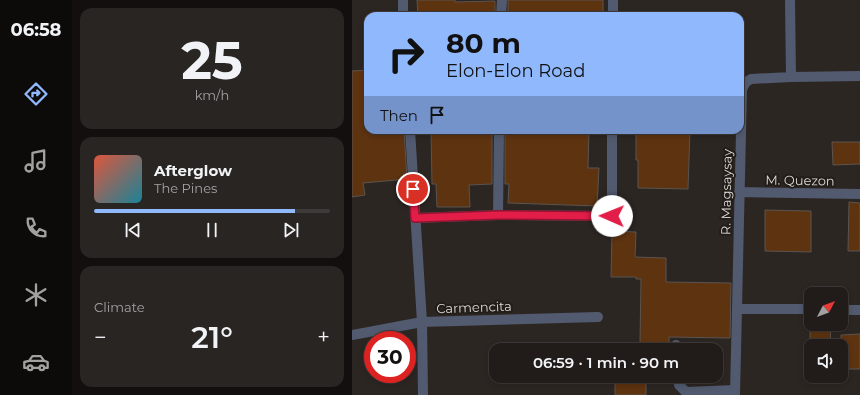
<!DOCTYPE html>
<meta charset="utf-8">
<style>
:root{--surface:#211c1a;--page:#292523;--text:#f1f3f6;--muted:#a2a1a2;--line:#3e3a39;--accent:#90b8fd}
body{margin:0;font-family:Montserrat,sans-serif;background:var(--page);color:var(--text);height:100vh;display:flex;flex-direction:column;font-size:15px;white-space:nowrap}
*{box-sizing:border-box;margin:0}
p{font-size:13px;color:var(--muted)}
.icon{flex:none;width:22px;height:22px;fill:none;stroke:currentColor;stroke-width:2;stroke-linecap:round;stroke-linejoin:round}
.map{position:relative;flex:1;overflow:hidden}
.panel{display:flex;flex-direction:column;gap:8px;padding:8px;background:#120f0e;width:280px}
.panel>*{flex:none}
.top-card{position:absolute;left:12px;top:12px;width:380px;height:122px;border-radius:12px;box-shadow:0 2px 6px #0003,0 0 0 1px var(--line);background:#90b8fd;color:#111;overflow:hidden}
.needle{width:26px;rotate:49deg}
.buttons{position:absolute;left:452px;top:287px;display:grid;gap:8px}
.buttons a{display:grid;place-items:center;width:44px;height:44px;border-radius:8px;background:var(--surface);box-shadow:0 2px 6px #0003,0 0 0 1px var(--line);font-size:20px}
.speed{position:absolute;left:12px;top:331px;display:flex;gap:8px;font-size:20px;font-weight:700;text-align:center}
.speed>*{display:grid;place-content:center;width:52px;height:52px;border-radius:50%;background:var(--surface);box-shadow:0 2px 6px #0003,0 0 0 1px var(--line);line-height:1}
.speed .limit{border:6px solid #d22;background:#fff;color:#111}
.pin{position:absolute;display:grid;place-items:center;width:34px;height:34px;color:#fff;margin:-17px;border:2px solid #fff;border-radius:50%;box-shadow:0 1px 4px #0007}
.me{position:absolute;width:44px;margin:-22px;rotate:271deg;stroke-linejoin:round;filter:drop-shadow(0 0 3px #0008)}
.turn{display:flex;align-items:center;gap:14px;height:84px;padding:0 16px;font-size:18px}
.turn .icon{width:52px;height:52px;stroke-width:2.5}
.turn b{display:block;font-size:28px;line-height:34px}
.then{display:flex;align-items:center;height:38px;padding:0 16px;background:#0003;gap:8px;font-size:15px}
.big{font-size:30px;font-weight:600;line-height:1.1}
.panel .widget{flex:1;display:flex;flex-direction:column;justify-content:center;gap:6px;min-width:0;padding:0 14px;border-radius:12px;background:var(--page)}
.panel .dial{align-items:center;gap:0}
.dial b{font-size:52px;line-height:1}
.song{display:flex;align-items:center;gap:12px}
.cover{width:48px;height:48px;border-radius:6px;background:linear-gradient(135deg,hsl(10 70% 55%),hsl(190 70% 35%))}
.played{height:4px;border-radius:2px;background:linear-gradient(90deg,var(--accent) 85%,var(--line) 85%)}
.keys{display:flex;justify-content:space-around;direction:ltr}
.heat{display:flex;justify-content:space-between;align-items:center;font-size:22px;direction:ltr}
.trip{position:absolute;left:137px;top:343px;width:234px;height:40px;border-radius:12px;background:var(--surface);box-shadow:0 2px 6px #0003,0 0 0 1px var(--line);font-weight:600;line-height:40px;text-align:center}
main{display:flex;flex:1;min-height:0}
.menu{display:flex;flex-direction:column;width:72px;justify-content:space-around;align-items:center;background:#0d0b0a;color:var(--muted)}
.menu .icon{width:28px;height:28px}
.menu .on{color:var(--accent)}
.menu b{font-size:18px;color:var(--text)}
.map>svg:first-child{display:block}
.building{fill:#5e3310;stroke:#5b5450}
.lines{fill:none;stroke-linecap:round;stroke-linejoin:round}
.minor{stroke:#525a6f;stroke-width:10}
.route-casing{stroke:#92132f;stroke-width:10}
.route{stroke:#e11d48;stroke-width:7}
.labels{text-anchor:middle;stroke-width:4;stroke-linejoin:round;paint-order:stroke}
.street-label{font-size:13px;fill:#dcd8d6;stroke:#221d19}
</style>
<main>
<nav class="menu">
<b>06:58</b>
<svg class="icon on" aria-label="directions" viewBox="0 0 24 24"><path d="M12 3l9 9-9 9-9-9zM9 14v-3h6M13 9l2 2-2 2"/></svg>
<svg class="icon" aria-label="music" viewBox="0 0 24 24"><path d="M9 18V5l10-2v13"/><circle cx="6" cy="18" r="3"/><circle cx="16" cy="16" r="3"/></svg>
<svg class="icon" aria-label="phone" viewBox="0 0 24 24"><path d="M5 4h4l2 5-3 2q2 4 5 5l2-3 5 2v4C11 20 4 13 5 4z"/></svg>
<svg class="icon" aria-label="climate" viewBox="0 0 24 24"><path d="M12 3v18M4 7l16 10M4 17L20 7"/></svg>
<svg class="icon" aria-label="car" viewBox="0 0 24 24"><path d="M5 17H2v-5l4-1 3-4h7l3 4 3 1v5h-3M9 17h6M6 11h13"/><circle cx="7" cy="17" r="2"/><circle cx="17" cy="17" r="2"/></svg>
</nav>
<section class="panel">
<div class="widget dial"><b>25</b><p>km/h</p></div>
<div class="widget">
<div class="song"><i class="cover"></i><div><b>Afterglow</b><p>The Pines</p></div></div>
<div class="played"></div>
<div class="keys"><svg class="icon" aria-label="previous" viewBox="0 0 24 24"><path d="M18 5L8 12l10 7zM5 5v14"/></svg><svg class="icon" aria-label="pause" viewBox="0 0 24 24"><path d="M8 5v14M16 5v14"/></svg><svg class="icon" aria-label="next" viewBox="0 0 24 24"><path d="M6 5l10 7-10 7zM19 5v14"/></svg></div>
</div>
<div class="widget"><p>Climate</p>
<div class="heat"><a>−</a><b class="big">21°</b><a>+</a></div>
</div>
</section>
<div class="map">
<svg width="508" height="395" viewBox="0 0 508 395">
<rect width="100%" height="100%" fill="#2c2623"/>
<path class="building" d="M 65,0 L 103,0 L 103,2 L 143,1 L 143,16 L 66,16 Z
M 156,0 L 251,0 L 251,16 L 156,16 Z
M 16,70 L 16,130 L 52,130 L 55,179 L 11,183 L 13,195 L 0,197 L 0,71 Z
M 79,130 L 140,130 L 140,184 L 117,185 L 118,207 L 85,207 L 84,184 L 80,184 Z
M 153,130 L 237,130 L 236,168 L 247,168 L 245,206 L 156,203 L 157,184 L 153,184 Z
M 284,130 L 338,130 L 336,189 L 286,188 L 286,160 L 284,160 Z
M 480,142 L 508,142 L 508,164 L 481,165 Z
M 497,202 L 508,203 L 508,251 L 496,251 Z
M 413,210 L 459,211 L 459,252 L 413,251 Z
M 260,231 L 284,232 L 283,257 L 314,258 L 314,282 L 379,283 L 378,338 L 317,337 L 317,343 L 288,343 L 289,279 L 284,279 L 284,277 L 259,277 Z
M 458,324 L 478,324 L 479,346 L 458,346 Z
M 508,334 L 508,369 L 489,369 L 489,335 Z
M 263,376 L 294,376 L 294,395 L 263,395 Z"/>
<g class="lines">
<path class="minor" d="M 51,0 L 51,16
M 438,0 L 439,77
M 149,16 L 150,0
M 261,16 L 261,0
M 58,130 L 70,322 L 71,395
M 387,192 L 508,194
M 146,215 L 147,130
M 63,218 L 146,215 L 260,216 L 260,130
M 385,309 L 459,309
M 489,310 L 508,310
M 0,335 L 70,322 L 246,317
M 324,345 L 324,350
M 326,376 L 327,385 L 334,392 L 383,390
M 383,395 L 390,89 L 394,82 L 399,79 L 439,77 L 508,76"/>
</g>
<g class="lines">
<defs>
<path id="route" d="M 61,189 L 63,218 L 146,215 L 260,216"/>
</defs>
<use href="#route" class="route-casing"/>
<use href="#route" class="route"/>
</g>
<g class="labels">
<g class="street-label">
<text transform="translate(448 180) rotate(1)" y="5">M. Quezon</text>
<text transform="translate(374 192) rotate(-89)" y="5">R. Magsaysay</text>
<text transform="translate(122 307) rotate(-2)" y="5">Carmencita</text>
</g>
</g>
</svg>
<div class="buttons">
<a><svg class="needle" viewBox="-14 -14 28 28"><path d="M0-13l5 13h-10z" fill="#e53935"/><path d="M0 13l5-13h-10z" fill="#a2a1a2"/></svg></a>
<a><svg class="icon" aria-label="sound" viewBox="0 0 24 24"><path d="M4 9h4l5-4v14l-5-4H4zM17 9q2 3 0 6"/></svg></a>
</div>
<div class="speed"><div class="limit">30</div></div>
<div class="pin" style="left:61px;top:189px;background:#d93025"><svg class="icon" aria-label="arrive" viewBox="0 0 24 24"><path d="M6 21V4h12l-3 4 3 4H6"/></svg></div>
<svg class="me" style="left:260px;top:216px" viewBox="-20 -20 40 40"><circle r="19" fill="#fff"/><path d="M0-13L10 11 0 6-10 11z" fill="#e11d48"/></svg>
<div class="trip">06:59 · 1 min · 90 m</div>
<div class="top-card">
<div class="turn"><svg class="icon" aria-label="right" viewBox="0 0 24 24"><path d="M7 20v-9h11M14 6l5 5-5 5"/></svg><div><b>80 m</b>Elon-Elon Road</div></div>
<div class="then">Then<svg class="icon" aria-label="arrive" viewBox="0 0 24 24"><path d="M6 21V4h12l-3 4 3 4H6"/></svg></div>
</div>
</div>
</main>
